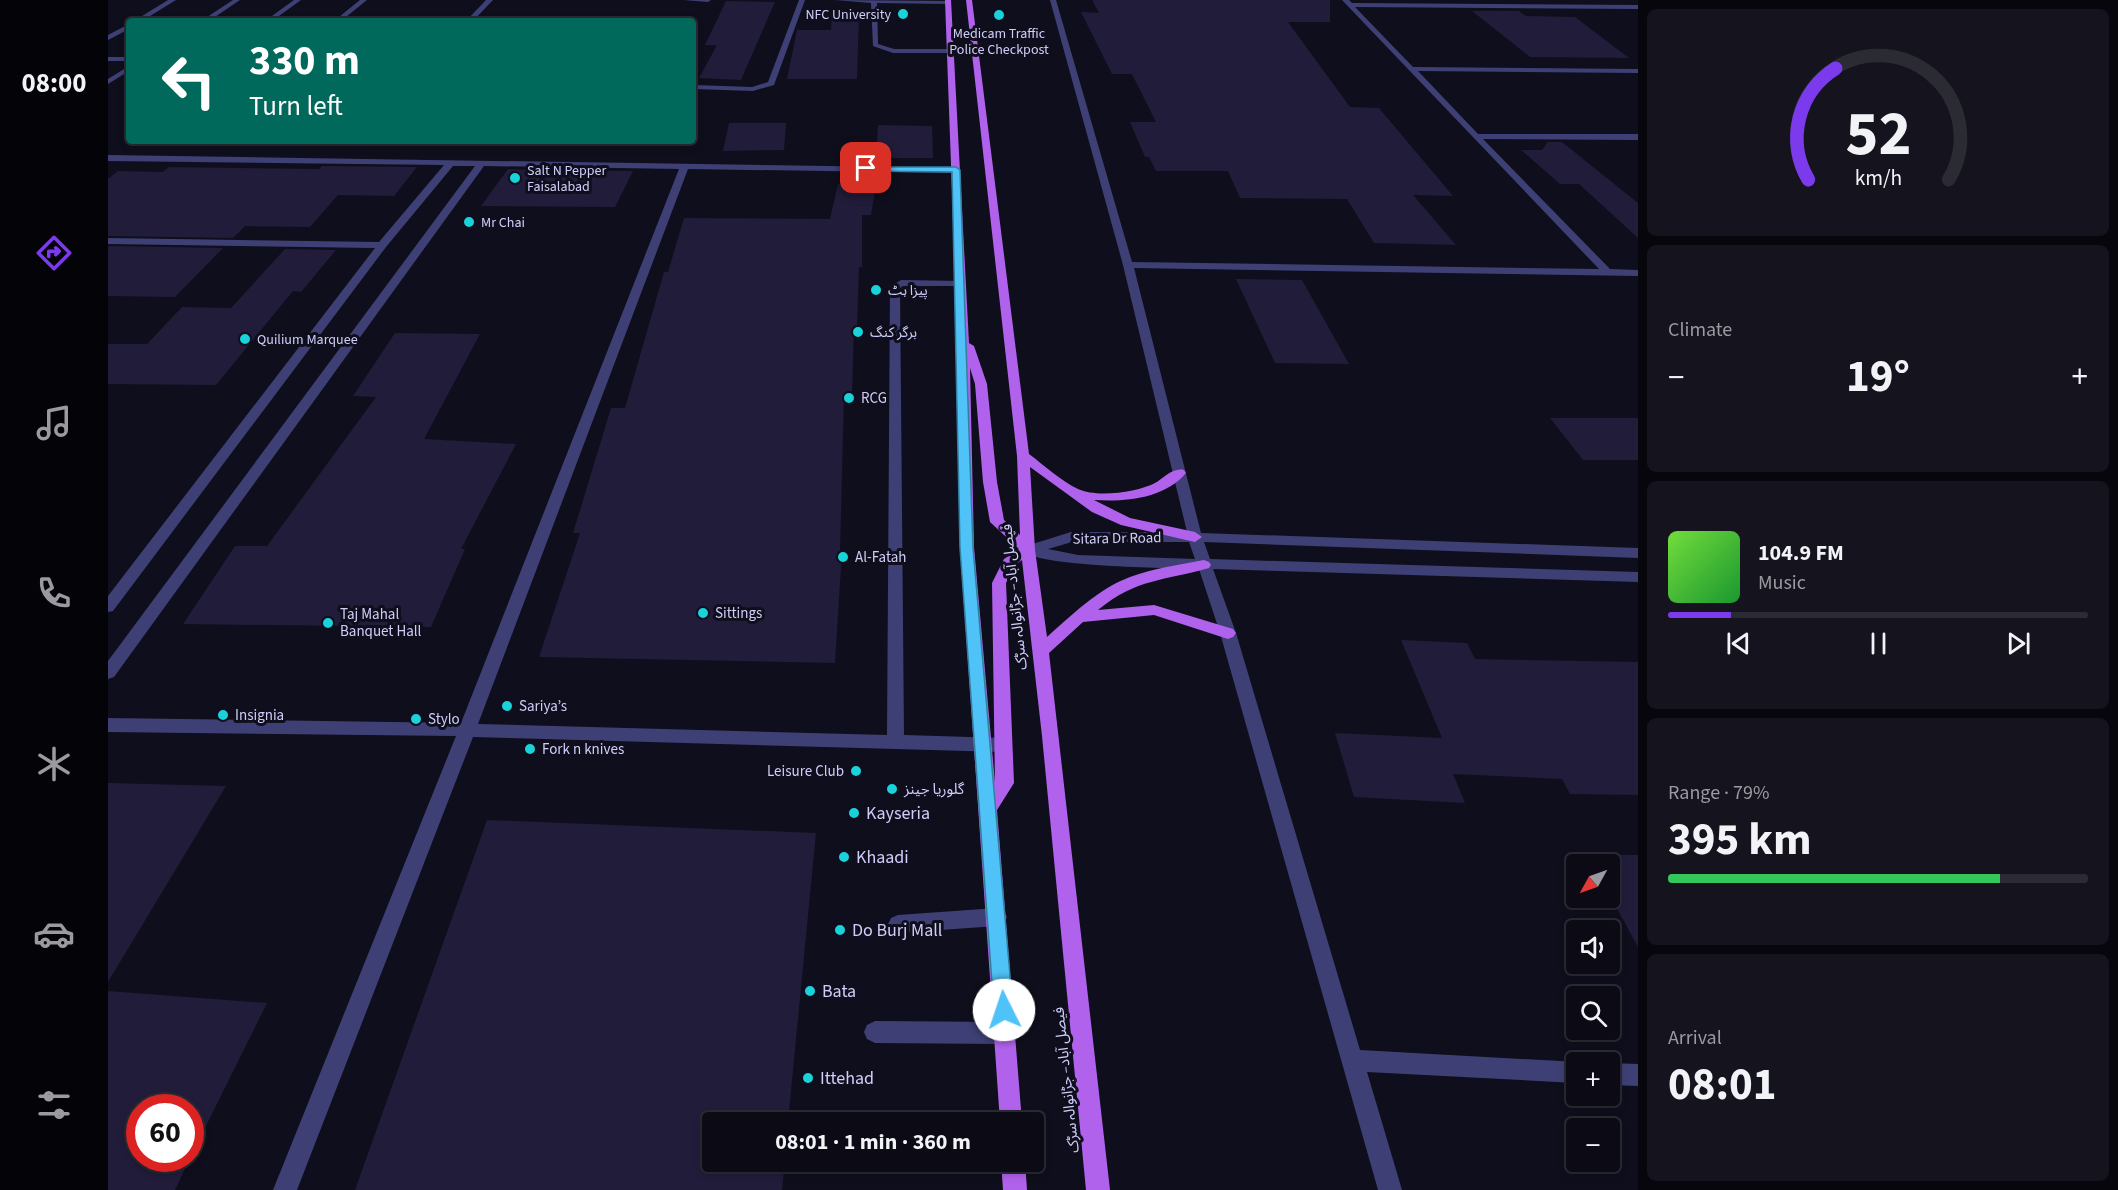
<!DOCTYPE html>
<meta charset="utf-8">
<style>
:root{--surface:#0b0a15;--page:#14131e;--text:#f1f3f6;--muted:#9a9aa0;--line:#2b2b34;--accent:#7c3aed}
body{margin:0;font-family:"Source Sans 3","Noto Sans Arabic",sans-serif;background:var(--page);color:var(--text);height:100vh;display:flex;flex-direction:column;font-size:22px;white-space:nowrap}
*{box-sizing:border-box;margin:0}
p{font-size:20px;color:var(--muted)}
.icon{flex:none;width:33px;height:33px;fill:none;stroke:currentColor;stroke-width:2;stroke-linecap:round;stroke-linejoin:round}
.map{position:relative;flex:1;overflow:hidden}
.details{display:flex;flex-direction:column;gap:9px;padding:9px;background:#06060c;width:480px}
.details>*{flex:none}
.banner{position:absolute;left:18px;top:18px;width:570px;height:126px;border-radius:6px;box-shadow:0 3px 9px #0003,0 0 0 2px var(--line);background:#00695c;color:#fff;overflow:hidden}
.needle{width:39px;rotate:230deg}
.buttons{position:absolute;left:1458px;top:854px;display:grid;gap:12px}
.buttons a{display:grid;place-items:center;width:54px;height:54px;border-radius:6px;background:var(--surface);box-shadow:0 3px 9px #0003,0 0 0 2px var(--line);font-size:30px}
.speed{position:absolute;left:18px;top:1094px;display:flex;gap:12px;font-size:30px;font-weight:700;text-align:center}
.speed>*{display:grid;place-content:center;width:78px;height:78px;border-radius:50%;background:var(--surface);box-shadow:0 3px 9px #0003,0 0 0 2px var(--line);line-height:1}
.speed .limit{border:9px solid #d22;background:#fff;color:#111}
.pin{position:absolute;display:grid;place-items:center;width:51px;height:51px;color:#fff;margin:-26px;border-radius:12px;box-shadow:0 3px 9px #0006}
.me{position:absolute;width:66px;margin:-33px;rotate:356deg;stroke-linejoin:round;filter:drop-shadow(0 0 4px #0008)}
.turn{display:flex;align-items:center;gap:21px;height:126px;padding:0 24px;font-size:27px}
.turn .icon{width:78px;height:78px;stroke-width:2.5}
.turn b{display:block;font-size:42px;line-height:51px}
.big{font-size:45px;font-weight:700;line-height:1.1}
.details .widget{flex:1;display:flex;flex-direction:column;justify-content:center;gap:9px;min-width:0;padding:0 21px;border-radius:9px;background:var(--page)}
.details .dial{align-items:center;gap:0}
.dial svg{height:156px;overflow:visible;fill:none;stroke:var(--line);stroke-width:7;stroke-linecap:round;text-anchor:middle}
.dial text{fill:var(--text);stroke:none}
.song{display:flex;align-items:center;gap:18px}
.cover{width:72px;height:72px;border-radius:9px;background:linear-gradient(135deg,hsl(100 70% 55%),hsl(130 70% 35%))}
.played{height:6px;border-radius:3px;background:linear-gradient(90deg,var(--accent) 15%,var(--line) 15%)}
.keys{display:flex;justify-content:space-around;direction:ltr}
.heat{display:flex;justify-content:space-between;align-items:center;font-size:33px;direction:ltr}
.charge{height:9px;border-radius:4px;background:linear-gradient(90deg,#34c759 79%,var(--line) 0)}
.trip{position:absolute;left:594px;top:1112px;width:342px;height:60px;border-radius:6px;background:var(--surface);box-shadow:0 3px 9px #0003,0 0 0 2px var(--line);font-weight:700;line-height:60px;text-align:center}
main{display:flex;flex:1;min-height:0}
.tab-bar{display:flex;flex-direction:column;width:108px;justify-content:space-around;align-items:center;background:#040408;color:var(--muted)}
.tab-bar .icon{width:42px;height:42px}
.tab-bar .active{color:var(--accent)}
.tab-bar b{font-size:27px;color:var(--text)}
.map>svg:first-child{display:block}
.building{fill:#201c3a}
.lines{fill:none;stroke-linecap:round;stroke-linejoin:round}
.minor{fill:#3e4075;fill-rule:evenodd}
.major{fill:#b062ec;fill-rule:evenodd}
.route{fill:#4fc3f7;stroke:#337fa1;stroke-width:1.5}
.poi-dot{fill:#1ad2d9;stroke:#0f0e1c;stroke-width:2}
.labels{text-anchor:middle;stroke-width:6;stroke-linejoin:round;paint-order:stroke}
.far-poi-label{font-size:14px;fill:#d0cef9;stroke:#0f0e1c;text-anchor:start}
.poi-label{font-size:15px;fill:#d0cef9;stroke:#0f0e1c;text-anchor:start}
.street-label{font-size:15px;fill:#d0cef9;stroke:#0f0e1c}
.near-poi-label{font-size:18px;fill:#d0cef9;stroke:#0f0e1c;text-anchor:start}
</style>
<main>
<nav class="tab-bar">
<b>08:00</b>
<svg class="icon active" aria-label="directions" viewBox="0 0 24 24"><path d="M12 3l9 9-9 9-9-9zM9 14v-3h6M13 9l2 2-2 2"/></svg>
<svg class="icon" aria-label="music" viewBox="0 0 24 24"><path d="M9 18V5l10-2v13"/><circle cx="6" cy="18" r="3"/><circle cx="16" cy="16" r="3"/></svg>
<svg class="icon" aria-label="phone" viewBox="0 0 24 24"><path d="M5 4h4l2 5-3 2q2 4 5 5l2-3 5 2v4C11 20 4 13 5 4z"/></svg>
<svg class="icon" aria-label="climate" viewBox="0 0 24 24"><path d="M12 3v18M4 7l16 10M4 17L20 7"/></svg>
<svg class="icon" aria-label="car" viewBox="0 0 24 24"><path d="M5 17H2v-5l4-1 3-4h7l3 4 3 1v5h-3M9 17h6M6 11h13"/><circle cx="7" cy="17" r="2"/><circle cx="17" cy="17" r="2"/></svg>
<svg class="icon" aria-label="filters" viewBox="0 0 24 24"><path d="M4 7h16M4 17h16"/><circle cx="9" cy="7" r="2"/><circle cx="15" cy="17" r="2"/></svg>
</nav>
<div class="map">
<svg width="1530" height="1190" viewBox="0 0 1530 1190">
<rect width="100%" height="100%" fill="#0f0e1c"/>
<path class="building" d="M 984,0 L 1222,0 L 1222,22 L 1180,22 L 1242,107 L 1271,108 L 1345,196 L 1305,195 L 1348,245 L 1266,243 L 1239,199 L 1132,198 L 1120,171 L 1048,171 L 1041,157 L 1037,157 L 1022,122 L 1048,122 L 1024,74 L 1004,74 L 973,12 L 991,13 Z
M 618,1 L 667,2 L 633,80 L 591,78 L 609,45 L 597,45 Z
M 1364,11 L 1411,11 L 1418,16 L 1467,17 L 1521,58 L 1422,57 Z
M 724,15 L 751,15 L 749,79 L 679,79 L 689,30 L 723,30 Z
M 621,123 L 678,123 L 676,150 L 615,151 Z
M 770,125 L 824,126 L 825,158 L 768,158 Z
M 1440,142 L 1454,142 L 1530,203 L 1530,238 L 1471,184 L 1452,184 L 1413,150 L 1434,150 Z
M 214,166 L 309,167 L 286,196 L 230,195 L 202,227 L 137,226 L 125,238 L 0,236 L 0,179 L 10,171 L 55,172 L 61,167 L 211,169 Z
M 400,169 L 428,170 L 525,171 L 507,207 L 373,206 Z
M 730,184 L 768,185 L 763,215 L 754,215 L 754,267 L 751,267 L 749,327 L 746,327 L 744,395 L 736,395 L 732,551 L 734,551 L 727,663 L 431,657 L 472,533 L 465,533 L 503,408 L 517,408 L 556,272 L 560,272 L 576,218 L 722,219 Z
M 0,246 L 115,248 L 67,297 L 0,296 Z
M 177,249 L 228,250 L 193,292 L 185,291 L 108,385 L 0,384 L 0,344 L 39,344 L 74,307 L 123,308 Z
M 1128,279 L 1194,280 L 1241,364 L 1167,363 Z
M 287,333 L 372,334 L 316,439 L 408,444 L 353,549 L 357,549 L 323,627 L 75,624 L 127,546 L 159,546 L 268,397 L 245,396 Z
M 1442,418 L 1530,418 L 1530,460 L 1475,460 Z
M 1293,640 L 1359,643 L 1367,659 L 1530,662 L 1530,795 L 1462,794 L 1454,779 L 1345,774 L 1357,803 L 1246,797 L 1227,733 L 1334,738 Z
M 0,783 L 118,786 L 0,982 Z
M 379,820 L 708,833 L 680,1122 L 604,1122 L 604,1161 L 677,1161 L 674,1190 L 247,1190 Z
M 1502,855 L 1530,855 L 1530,947 L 1502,896 Z
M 0,991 L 159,1003 L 82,1158 L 82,1107 L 32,1107 L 32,1158 L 82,1158 L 67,1190 L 0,1190 Z"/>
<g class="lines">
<path class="minor" d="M 60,0 L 68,0 L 34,21 L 26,21 Z
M 125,0 L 132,0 L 101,21 L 93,21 Z
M 186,0 L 193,0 L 164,21 L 157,21 Z
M 252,0 L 259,0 L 233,21 L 226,21 Z
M 378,0 L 385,0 L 365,21 L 358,21 Z
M 575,0 L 603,0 L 600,2 Z
M 691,0 L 697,0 L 666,85 L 645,91 L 585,89 L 585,85 L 644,87 L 660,82 Z
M 727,0 L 842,1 L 840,4 L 769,3 L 770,44 L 786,49 L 842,49 L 846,51 L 842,53 L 785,53 L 765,46 L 763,3 Z
M 942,0 L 948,0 L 1024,262 L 1491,269 L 1234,0 L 1241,0 L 1244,3 L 1530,5 L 1530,9 L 1247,7 L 1305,67 L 1530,69 L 1530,73 L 1310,71 L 1370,134 L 1530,134 L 1530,140 L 1375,139 L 1502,269 L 1530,270 L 1530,276 L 1026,268 L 1093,533 L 1530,548 L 1530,558 L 1096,542 L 1102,559 L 1530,572 L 1530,582 L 1105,569 L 1128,633 L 1252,1050 L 1470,1062 L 1468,1083 L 1259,1072 L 1294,1190 L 1270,1190 L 1112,633 L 1091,569 C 1062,568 926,567 913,550 L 915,547 L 963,532 L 1079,532 L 1015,265 ZM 964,542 L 1081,542 L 1087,559 L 970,555 L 940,549 Z
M 21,24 L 21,29 L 0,40 L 0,35 Z
M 0,57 L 21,57 L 21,61 L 0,61 Z
M 21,66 L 21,71 L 0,84 L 0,79 Z
M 0,155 L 851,168 L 851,172 L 848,173 L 580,169 L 370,724 L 779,735 L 782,287 L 793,280 L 853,281 L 858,284 L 857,286 L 795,286 L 792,288 L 796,735 L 895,738 L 901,740 L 904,745 L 901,750 L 895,752 L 365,737 L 189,1190 L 165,1190 L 348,736 L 0,732 L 0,718 L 353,723 L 571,169 L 376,166 L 6,677 L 0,679 L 0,661 L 367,166 L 345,166 L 278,247 L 5,611 L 0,612 L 0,596 L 267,248 L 0,244 L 0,238 L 271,242 L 336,165 L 0,161 Z
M 889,908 L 896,911 L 899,917 L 896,923 L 889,926 L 790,933 L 783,930 L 780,924 L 783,918 L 790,915 Z
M 767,1021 L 897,1022 L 905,1026 L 908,1033 L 905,1040 L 897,1044 L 767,1043 L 759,1039 L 756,1032 L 759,1025 Z
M 1502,1063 L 1530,1064 L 1530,1086 L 1502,1085 Z"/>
<path class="major" d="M 837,0 L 843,0 L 861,343 L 866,346 L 879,384 L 889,482 L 896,520 L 912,535 L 909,456 L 858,0 L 864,0 L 921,454 C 937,466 953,481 970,489 C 989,498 1030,492 1047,483 C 1056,478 1065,467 1076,470 L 1078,473 C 1056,499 1017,502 986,500 L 1022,518 L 1087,532 L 1094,537 L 1087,542 L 1013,525 L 984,512 L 922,467 L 927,550 L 939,637 C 964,615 990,589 1022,577 C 1046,568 1071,565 1096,560 L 1101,562 L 1103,565 L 1101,568 C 1056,581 1029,578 990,610 L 1046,605 L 1125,629 L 1128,633 L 1125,637 L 1120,639 L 1046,615 L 975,622 L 941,653 L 1002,1190 L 978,1190 L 934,736 L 914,560 L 907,565 L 898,583 L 906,783 L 889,810 L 914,1122 L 892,1122 L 852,547 L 849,329 ZM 862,368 L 867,384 L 875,482 L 882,522 L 911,549 L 896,559 L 884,583 L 887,783 L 866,547 Z
M 893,1161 L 917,1161 L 919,1190 L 895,1190 Z"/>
</g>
<path class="route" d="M 755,167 L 848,167 L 852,170 L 865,548 L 905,1010 L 902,1016 L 896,1019 L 889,1016 L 886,1010 L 852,548 L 844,172 L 758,171 Z"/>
<g class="poi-dot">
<circle cx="795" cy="14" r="6"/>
<circle cx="891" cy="15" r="6"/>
<circle cx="407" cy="178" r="6"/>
<circle cx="361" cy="222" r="6"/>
<circle cx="768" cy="290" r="6"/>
<circle cx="750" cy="332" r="6"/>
<circle cx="137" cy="339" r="6"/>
<circle cx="741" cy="398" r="6"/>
<circle cx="735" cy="557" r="6"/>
<circle cx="595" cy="613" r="6"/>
<circle cx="220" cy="623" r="6"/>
<circle cx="399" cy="706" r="6"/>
<circle cx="115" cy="715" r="6"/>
<circle cx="308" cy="719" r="6"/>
<circle cx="422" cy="749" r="6"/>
<circle cx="748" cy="771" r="6"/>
<circle cx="784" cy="789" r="6"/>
<circle cx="746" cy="813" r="6"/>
<circle cx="736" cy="857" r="6"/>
<circle cx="732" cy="930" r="6"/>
<circle cx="702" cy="991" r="6"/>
<circle cx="700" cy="1078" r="6"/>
</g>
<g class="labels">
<g class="far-poi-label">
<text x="783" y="19" text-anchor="end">NFC University</text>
<text x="891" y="38" text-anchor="middle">Medicam Traffic<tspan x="891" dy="16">Police Checkpost</tspan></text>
<text x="419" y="175">Salt N Pepper<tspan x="419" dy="16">Faisalabad</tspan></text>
<text x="373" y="227">Mr Chai</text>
<text x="780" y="295">پیزا ہٹ</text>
<text x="762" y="337">برگر کنگ</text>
<text x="149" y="344">Quilium Marquee</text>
</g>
<g class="poi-label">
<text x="753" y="403">RCG</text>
<text x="747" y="562">Al-Fatah</text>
<text x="607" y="618">Sittings</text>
<text x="232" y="619">Taj Mahal<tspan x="232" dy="17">Banquet Hall</tspan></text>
<text x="411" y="711">Sariya’s</text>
<text x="127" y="720">Insignia</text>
<text x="320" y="724">Stylo</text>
<text x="434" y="754">Fork n knives</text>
<text x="736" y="776" text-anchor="end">Leisure Club</text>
<text x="796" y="794">گلوریا جینز</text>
</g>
<g class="street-label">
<text transform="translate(1009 538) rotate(-1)" y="5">Sitara Dr Road</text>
<text transform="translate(906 597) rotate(-96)" y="5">فیصل آباد– جڑانوالہ سڑک</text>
<text transform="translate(958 1080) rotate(-96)" y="5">فیصل آباد– جڑانوالہ سڑک</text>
</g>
<g class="near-poi-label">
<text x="758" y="819">Kayseria</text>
<text x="748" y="863">Khaadi</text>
<text x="744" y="936">Do Burj Mall</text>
<text x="714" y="997">Bata</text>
<text x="712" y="1084">Ittehad</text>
</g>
</g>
</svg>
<div class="buttons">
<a><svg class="needle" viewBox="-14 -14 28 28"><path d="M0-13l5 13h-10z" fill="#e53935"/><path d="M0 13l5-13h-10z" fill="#9a9aa0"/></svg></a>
<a><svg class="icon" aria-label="sound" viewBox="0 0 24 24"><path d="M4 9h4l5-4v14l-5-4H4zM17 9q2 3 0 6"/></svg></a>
<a><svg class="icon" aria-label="search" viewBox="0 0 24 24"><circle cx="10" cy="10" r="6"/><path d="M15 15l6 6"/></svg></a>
<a>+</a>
<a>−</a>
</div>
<div class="speed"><div class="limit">60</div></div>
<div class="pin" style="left:758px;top:168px;background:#d93025"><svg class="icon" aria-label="arrive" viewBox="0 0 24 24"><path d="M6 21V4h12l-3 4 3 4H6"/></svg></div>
<svg class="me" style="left:896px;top:1010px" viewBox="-20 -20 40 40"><circle r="19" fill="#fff"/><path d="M0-13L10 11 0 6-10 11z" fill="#4fc3f7"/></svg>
<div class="trip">08:01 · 1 min · 360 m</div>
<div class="banner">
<div class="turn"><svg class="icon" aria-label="left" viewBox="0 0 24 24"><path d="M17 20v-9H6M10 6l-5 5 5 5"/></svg><div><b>330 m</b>Turn left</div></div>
</div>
</div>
<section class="details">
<div class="widget dial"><svg viewBox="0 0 100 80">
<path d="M14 69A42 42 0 1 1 86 69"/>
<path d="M14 69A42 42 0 0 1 28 12" stroke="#7c3aed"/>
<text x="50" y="56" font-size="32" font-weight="700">52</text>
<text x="50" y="72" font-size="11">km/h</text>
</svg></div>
<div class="widget"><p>Climate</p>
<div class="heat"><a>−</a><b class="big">19°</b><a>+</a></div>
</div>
<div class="widget">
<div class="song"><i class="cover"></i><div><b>104.9 FM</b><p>Music</p></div></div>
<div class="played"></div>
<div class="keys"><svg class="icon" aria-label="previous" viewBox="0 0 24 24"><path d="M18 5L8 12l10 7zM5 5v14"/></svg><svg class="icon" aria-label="pause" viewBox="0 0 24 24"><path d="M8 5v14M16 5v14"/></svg><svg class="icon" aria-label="next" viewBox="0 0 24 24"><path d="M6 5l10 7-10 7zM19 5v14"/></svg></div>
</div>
<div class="widget"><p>Range · 79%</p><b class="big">395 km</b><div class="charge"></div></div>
<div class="widget"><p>Arrival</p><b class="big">08:01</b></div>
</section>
</main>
